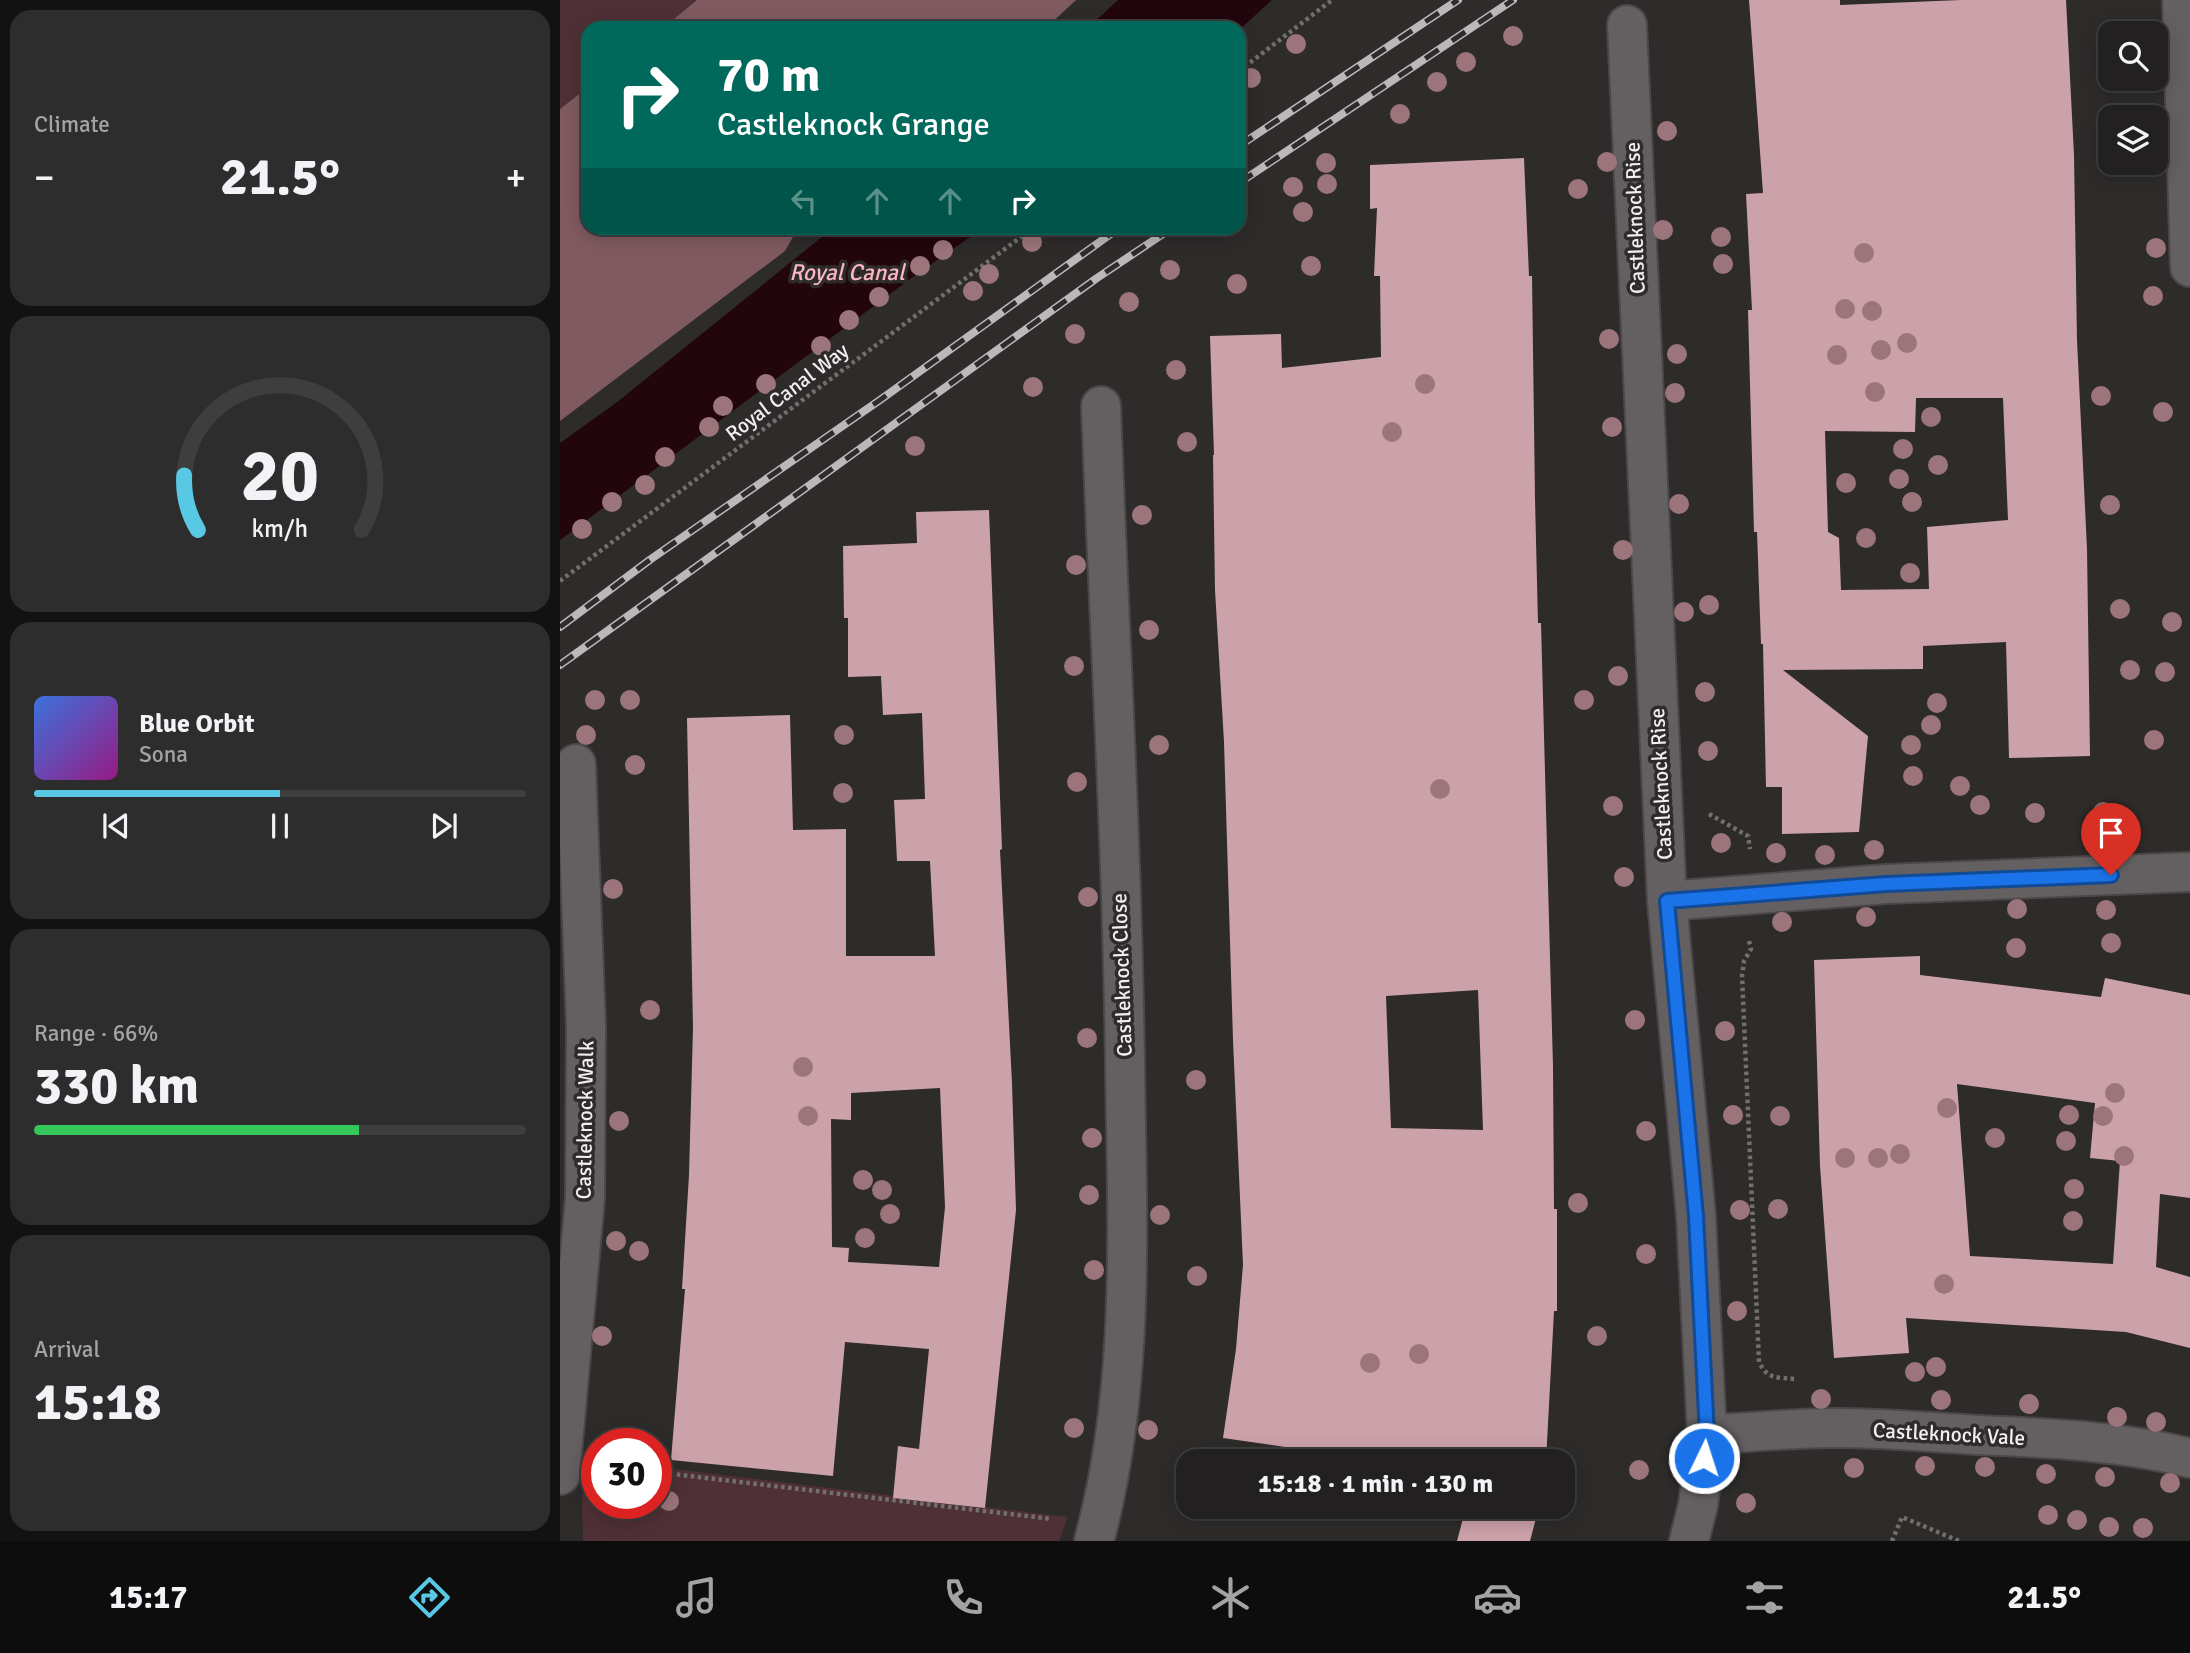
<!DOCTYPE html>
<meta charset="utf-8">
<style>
:root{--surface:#222020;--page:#2e2d2d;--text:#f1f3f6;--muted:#a2a3a5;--line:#3f3e3e;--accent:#58c8e4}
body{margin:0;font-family:Signika,sans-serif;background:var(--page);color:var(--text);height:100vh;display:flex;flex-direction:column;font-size:26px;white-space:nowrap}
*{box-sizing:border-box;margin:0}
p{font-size:23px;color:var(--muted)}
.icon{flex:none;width:38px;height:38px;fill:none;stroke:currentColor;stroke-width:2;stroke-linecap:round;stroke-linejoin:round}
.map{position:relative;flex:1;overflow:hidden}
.side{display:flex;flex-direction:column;gap:10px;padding:10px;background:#131212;width:560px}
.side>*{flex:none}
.hud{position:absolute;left:21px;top:21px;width:665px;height:214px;border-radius:21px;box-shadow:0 4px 18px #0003,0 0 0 2px var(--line);background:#00695c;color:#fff;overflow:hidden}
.fabs{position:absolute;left:1538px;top:21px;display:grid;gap:14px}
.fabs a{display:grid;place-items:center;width:70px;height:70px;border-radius:14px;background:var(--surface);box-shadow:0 4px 18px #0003,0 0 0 2px var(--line);font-size:35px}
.speed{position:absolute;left:21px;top:1428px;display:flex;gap:14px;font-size:35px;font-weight:700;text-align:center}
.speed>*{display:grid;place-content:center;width:91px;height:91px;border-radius:50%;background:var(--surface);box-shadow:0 4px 18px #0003,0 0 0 2px var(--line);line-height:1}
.speed .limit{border:10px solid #d22;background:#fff;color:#111}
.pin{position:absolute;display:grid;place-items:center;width:60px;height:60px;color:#fff;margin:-72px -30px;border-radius:50% 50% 50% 0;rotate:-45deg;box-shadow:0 0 7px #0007}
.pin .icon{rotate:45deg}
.me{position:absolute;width:77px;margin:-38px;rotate:4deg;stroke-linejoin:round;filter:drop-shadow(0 0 5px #0008)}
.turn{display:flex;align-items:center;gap:24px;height:147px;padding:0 21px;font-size:32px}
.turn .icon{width:91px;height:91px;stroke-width:2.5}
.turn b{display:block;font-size:49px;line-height:60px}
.lanes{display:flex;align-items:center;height:66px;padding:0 21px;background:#0003;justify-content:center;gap:35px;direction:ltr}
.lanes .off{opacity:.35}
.big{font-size:52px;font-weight:800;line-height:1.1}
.side .tile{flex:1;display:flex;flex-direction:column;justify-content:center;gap:10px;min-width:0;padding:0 24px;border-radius:21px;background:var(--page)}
.side .dial{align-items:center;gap:0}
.dial svg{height:182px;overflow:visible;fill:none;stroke:var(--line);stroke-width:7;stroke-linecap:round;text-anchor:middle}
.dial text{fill:var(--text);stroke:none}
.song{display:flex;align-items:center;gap:21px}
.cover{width:84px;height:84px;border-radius:10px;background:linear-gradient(135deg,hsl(220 70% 55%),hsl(310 70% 35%))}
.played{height:7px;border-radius:4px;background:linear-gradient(90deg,var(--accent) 50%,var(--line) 50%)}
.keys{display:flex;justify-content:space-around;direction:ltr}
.heat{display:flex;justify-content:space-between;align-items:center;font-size:38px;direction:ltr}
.charge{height:10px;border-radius:5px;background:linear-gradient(90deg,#34c759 66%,var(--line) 0)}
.trip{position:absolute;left:616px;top:1449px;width:399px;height:70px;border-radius:21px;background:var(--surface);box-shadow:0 4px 18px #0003,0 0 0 2px var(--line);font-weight:800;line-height:70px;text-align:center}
.tabs{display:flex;height:112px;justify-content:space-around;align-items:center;background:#0e0d0d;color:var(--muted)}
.tabs .icon{width:49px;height:49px}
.tabs .active{color:var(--accent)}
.tabs b{font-size:32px;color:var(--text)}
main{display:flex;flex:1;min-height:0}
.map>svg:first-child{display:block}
.green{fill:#4f3036}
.forest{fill:#805a61}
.water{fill:#22050d}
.building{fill:#cca2aa;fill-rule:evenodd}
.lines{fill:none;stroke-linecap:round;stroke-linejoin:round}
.minor-casing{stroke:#4c4849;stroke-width:42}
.path{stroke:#726f6f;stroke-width:4.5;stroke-dasharray:3.5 3.5;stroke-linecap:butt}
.minor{stroke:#645f60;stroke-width:38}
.rail-casing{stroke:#bbb8b9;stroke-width:8}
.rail{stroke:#2e2b2b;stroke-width:5;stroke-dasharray:16;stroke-linecap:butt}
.tree{fill:#9c757c}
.route-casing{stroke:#114b97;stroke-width:18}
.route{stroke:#1a73e8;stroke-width:12}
.labels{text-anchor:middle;stroke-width:7;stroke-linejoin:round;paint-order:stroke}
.street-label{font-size:21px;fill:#f2eff0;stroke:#2e2b2b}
.water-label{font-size:23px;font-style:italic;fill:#fab6c3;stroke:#2e2b2b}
</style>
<main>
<section class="side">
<div class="tile"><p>Climate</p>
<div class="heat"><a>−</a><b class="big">21.5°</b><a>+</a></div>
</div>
<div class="tile dial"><svg viewBox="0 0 100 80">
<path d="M14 69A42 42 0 1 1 86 69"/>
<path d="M14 69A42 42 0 0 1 8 45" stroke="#58c8e4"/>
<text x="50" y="56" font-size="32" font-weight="700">20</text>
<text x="50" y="72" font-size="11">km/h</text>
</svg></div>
<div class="tile">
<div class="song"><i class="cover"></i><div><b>Blue Orbit</b><p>Sona</p></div></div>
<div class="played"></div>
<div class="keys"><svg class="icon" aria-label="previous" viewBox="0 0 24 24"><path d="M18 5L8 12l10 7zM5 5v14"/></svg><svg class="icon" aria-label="pause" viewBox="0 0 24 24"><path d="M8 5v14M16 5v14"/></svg><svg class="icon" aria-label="next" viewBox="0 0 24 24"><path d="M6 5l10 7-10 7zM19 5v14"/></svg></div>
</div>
<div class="tile"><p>Range · 66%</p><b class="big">330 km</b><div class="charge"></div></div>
<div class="tile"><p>Arrival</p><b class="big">15:18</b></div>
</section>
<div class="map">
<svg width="1630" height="1541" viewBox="0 0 1630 1541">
<rect width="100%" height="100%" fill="#2e2b2b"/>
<path class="green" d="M 0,0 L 137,0 L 103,28 L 28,28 L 28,87 L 0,109 Z
M 28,1459 L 37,1460 L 37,1503 L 96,1503 L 96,1467 L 508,1517 L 499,1541 L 23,1541 L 22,1499 Z"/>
<path class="forest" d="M 137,0 L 516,0 L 486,28 L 103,28 Z
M 28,87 L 28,228 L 238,228 L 225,251 L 0,421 L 0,109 Z"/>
<path class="water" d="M 558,0 L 712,0 L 679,30 L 679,28 L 528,28 Z
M 273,228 L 423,228 L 350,279 L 0,540 L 0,443 L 56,403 Z"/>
<path class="building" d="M 1189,0 L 1280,0 L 1280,5 L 1401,0 L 1506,0 L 1514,155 L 1517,340 L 1527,549 L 1530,756 L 1449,758 L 1446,642 L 1363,646 L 1363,669 L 1223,670 L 1308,736 L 1299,832 L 1222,834 L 1222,787 L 1206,787 L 1203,644 L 1201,644 L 1197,532 L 1194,532 L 1188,310 L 1192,310 L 1186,194 L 1203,193 ZM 1356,398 L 1443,398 L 1448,520 L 1367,527 L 1369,589 L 1281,590 L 1279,538 L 1268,532 L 1265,431 L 1355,432 Z
M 964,158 L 969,276 L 972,276 L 975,499 L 978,623 L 981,623 L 987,847 L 993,1066 L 994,1209 L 997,1209 L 997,1311 L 994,1311 L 986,1461 L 822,1461 L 663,1438 L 676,1349 L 683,1265 L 673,1040 L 664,742 L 655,590 L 653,455 L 654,455 L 650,336 L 721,334 L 722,368 L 821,357 L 820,276 L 814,276 L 817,208 L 810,209 L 810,165 ZM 918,990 L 923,1130 L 831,1128 L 826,996 Z
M 429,510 L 442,849 L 440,850 L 452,1083 L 456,1210 L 425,1508 L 333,1498 L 338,1446 L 359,1449 L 369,1349 L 285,1342 L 273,1476 L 111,1460 L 125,1289 L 122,1289 L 129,1175 L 133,1028 L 127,718 L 230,715 L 233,830 L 286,829 L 286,956 L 375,956 L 370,861 L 337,861 L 334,800 L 365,799 L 362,713 L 323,715 L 321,676 L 288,677 L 288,618 L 284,618 L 283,546 L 357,543 L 356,512 ZM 380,1088 L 385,1207 L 379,1267 L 288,1262 L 289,1248 L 272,1247 L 271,1119 L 291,1120 L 291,1093 Z
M 1360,956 L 1360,975 L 1541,997 L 1545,978 L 1630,995 L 1630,1198 L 1600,1194 L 1596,1267 L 1630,1277 L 1630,1348 L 1566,1332 L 1346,1318 L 1349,1353 L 1274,1358 L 1260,1166 L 1254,960 ZM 1397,1084 L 1535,1103 L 1530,1158 L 1560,1161 L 1553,1264 L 1410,1256 Z
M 906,1507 L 979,1507 L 970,1541 L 897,1541 Z"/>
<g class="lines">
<defs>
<path id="minor" d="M 1622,0 L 1630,267
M 1067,25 L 1107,901 L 1136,1216 L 1147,1435 L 1138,1505 L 1129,1541
M 1107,901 L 1326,884 L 1630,872
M 1147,1435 C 1190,1432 1232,1428 1275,1428 C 1323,1428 1371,1432 1418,1435 C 1489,1438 1561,1441 1630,1458
M 0,1475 L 25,1198 L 26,1026 L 16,764
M 534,1541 C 576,1385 567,1223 565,1064 C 562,844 549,625 541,406"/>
</defs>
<use href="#minor" class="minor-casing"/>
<path class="path" d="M 679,71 L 772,0
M 0,581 L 473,228
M 1149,814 L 1188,836 L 1190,849
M 1189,941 L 1191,949 L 1184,961 L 1182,976 L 1199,1362 C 1208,1380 1217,1377 1235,1379
M 96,1472 L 492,1519
M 1332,1541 L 1342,1517 L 1399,1541"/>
<use href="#minor" class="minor"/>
<defs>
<path id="rail" d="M 679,146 L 898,0
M 679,183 L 953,0
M 0,627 L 91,559 L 320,400 L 559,228
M 0,665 L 537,278 L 612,228"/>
</defs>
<use href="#rail" class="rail-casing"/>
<use href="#rail" class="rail"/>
</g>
<g class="tree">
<circle cx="953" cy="36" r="10"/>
<circle cx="736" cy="44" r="10"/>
<circle cx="906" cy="62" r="10"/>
<circle cx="691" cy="78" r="10"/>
<circle cx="877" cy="82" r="10"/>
<circle cx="840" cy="114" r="10"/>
<circle cx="1107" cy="131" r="10"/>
<circle cx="1047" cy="162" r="10"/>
<circle cx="766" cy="163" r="10"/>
<circle cx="767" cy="184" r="10"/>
<circle cx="733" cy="187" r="10"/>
<circle cx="1018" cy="189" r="10"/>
<circle cx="743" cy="212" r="10"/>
<circle cx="1103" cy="230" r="10"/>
<circle cx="1161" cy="237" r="10"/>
<circle cx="472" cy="242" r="10"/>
<circle cx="1596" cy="248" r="10"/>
<circle cx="383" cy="250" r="10"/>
<circle cx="1304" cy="253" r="10"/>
<circle cx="1163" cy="264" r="10"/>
<circle cx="360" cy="266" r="10"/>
<circle cx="751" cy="266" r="10"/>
<circle cx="610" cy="270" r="10"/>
<circle cx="429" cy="274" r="10"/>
<circle cx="677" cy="284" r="10"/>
<circle cx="413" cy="291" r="10"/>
<circle cx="1593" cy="296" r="10"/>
<circle cx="319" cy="297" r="10"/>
<circle cx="569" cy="302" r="10"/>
<circle cx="1285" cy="309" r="10"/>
<circle cx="1312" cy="311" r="10"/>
<circle cx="289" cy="320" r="10"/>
<circle cx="515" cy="334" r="10"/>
<circle cx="1049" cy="339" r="10"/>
<circle cx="1347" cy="343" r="10"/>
<circle cx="261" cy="346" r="10"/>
<circle cx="1321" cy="350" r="10"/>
<circle cx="1117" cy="354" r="10"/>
<circle cx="1277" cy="355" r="10"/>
<circle cx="616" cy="370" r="10"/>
<circle cx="206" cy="384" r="10"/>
<circle cx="865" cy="384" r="10"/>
<circle cx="473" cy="387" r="10"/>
<circle cx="1315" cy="392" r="10"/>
<circle cx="1115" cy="393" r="10"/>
<circle cx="1541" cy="396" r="10"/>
<circle cx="163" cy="406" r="10"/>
<circle cx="1603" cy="412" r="10"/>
<circle cx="1371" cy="417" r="10"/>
<circle cx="149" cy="427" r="10"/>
<circle cx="1052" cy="427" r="10"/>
<circle cx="832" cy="432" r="10"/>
<circle cx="627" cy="442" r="10"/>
<circle cx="355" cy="446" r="10"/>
<circle cx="1343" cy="449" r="10"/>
<circle cx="105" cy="457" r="10"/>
<circle cx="1378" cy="465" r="10"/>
<circle cx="1339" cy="479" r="10"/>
<circle cx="1286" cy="483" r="10"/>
<circle cx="85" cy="485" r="10"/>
<circle cx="52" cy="502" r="10"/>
<circle cx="1352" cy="502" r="10"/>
<circle cx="1119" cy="504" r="10"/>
<circle cx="1550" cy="505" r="10"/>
<circle cx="582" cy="515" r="10"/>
<circle cx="22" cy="529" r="10"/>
<circle cx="1306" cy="538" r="10"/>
<circle cx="1063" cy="550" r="10"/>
<circle cx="516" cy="565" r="10"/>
<circle cx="1350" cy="573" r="10"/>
<circle cx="1149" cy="605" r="10"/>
<circle cx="1560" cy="609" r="10"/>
<circle cx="1124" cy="612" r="10"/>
<circle cx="1612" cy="622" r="10"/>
<circle cx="589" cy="630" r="10"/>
<circle cx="514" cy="666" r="10"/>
<circle cx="1570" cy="670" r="10"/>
<circle cx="1605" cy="672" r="10"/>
<circle cx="1058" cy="676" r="10"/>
<circle cx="1145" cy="692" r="10"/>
<circle cx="35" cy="700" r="10"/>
<circle cx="70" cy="700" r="10"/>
<circle cx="1024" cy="700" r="10"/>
<circle cx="1377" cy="703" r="10"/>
<circle cx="1371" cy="725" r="10"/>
<circle cx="26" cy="735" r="10"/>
<circle cx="284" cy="735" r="10"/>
<circle cx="1594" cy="740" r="10"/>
<circle cx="599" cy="745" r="10"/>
<circle cx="1351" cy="745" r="10"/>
<circle cx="1148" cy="751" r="10"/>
<circle cx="75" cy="765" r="10"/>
<circle cx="1353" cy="776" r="10"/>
<circle cx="517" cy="782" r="10"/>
<circle cx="1400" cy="786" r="10"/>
<circle cx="880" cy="789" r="10"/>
<circle cx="283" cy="793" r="10"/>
<circle cx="1420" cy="805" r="10"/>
<circle cx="1053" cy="806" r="10"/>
<circle cx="1543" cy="812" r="10"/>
<circle cx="1475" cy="813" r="10"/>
<circle cx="1161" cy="843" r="10"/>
<circle cx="1314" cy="850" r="10"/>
<circle cx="1216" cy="853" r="10"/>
<circle cx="1265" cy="855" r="10"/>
<circle cx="1064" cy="877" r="10"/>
<circle cx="53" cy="889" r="10"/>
<circle cx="528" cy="897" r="10"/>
<circle cx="1457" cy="909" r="10"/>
<circle cx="1546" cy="910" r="10"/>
<circle cx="1306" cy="917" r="10"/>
<circle cx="1222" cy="922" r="10"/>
<circle cx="1551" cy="943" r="10"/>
<circle cx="1456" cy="948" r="10"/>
<circle cx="90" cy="1010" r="10"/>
<circle cx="1075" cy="1020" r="10"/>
<circle cx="1165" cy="1031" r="10"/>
<circle cx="527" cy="1038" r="10"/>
<circle cx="243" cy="1067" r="10"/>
<circle cx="636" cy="1080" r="10"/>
<circle cx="1555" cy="1093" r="10"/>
<circle cx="1387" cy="1108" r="10"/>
<circle cx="1173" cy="1115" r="10"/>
<circle cx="1509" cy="1115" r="10"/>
<circle cx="248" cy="1116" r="10"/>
<circle cx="1220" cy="1116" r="10"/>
<circle cx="1543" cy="1116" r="10"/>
<circle cx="59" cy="1121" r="10"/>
<circle cx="1086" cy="1131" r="10"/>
<circle cx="532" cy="1138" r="10"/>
<circle cx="1435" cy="1138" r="10"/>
<circle cx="1506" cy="1141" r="10"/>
<circle cx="1340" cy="1154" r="10"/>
<circle cx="1564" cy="1156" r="10"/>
<circle cx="1285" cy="1158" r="10"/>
<circle cx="1318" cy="1158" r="10"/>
<circle cx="303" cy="1180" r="10"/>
<circle cx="1514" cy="1189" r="10"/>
<circle cx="322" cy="1190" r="10"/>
<circle cx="529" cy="1195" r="10"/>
<circle cx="1018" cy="1203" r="10"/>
<circle cx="1218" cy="1209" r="10"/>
<circle cx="1180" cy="1210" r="10"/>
<circle cx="330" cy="1214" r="10"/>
<circle cx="600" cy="1215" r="10"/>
<circle cx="1513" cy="1221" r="10"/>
<circle cx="305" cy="1238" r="10"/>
<circle cx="56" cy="1241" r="10"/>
<circle cx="79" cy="1251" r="10"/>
<circle cx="1086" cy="1254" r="10"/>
<circle cx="534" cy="1270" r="10"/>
<circle cx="637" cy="1276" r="10"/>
<circle cx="1384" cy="1284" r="10"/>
<circle cx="1177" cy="1311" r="10"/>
<circle cx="42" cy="1336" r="10"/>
<circle cx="1037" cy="1336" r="10"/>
<circle cx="859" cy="1354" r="10"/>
<circle cx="810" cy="1363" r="10"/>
<circle cx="1376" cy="1367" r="10"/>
<circle cx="1355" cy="1372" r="10"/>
<circle cx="1261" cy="1399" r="10"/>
<circle cx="1381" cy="1400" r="10"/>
<circle cx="1469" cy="1404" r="10"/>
<circle cx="1557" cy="1417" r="10"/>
<circle cx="1596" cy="1422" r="10"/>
<circle cx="514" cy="1428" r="10"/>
<circle cx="588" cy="1430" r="10"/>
<circle cx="1365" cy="1466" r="10"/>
<circle cx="1425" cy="1467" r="10"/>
<circle cx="1294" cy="1468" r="10"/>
<circle cx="1079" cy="1470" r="10"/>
<circle cx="1486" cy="1474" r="10"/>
<circle cx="1545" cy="1477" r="10"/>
<circle cx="1610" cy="1483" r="10"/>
<circle cx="109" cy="1501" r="10"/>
<circle cx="1186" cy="1503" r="10"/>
<circle cx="1488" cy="1515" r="10"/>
<circle cx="1517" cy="1520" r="10"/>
<circle cx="1549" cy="1527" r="10"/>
<circle cx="1583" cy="1528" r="10"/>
</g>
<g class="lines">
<defs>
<path id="route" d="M 1144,1458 L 1147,1435 L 1136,1216 L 1107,901 L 1326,884 L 1551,875"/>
</defs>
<use href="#route" class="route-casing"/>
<use href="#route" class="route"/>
</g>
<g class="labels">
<g class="street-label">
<text transform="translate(1075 218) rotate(-92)" y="7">Castleknock Rise</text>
<text transform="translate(227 392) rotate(-37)" y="7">Royal Canal Way</text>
<text transform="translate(1101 784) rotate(-93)" y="7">Castleknock Rise</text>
<text transform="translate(562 975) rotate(-92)" y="7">Castleknock Close</text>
<text transform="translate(25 1120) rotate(-89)" y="7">Castleknock Walk</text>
<text transform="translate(1389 1434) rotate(3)" y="7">Castleknock Vale</text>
</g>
<g class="water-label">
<text x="287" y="280">Royal Canal</text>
</g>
</g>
</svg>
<div class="fabs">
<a><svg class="icon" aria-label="search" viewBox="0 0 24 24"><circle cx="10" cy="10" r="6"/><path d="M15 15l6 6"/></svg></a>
<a><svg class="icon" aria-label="layers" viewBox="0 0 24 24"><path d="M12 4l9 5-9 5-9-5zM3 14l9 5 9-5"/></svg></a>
</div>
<div class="speed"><div class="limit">30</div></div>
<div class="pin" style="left:1551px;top:875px;background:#d93025"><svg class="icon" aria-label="arrive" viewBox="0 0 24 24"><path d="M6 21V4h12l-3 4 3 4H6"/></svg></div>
<svg class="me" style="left:1144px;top:1458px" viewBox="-20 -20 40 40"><circle r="17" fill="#1a73e8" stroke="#fff" stroke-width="3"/><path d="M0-11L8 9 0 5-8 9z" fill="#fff"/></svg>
<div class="trip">15:18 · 1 min · 130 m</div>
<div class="hud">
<div class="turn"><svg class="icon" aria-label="right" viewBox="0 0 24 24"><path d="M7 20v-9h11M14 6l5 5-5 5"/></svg><div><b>70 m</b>Castleknock Grange</div></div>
<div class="lanes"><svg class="icon off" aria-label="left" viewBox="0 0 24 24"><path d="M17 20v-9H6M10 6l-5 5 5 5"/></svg><svg class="icon off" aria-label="ahead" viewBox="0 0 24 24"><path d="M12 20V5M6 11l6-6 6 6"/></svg><svg class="icon off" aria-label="ahead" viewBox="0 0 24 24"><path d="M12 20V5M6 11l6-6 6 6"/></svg><svg class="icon" aria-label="right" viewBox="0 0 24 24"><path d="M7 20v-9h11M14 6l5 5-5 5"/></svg></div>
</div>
</div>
</main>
<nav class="tabs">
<b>15:17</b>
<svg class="icon active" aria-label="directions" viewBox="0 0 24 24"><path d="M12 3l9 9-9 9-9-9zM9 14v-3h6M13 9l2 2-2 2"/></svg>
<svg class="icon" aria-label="music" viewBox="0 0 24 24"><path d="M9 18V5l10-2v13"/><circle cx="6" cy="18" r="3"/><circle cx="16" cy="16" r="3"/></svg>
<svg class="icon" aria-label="phone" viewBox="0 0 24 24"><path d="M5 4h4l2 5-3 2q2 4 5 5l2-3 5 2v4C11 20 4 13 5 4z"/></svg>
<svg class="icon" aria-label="climate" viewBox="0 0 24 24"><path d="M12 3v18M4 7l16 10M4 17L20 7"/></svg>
<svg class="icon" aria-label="car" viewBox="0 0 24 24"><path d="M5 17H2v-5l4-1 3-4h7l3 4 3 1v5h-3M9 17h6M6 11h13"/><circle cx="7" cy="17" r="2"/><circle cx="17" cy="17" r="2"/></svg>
<svg class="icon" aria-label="filters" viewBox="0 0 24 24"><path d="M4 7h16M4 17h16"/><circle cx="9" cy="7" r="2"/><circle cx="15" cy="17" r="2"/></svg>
<b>21.5°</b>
</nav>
